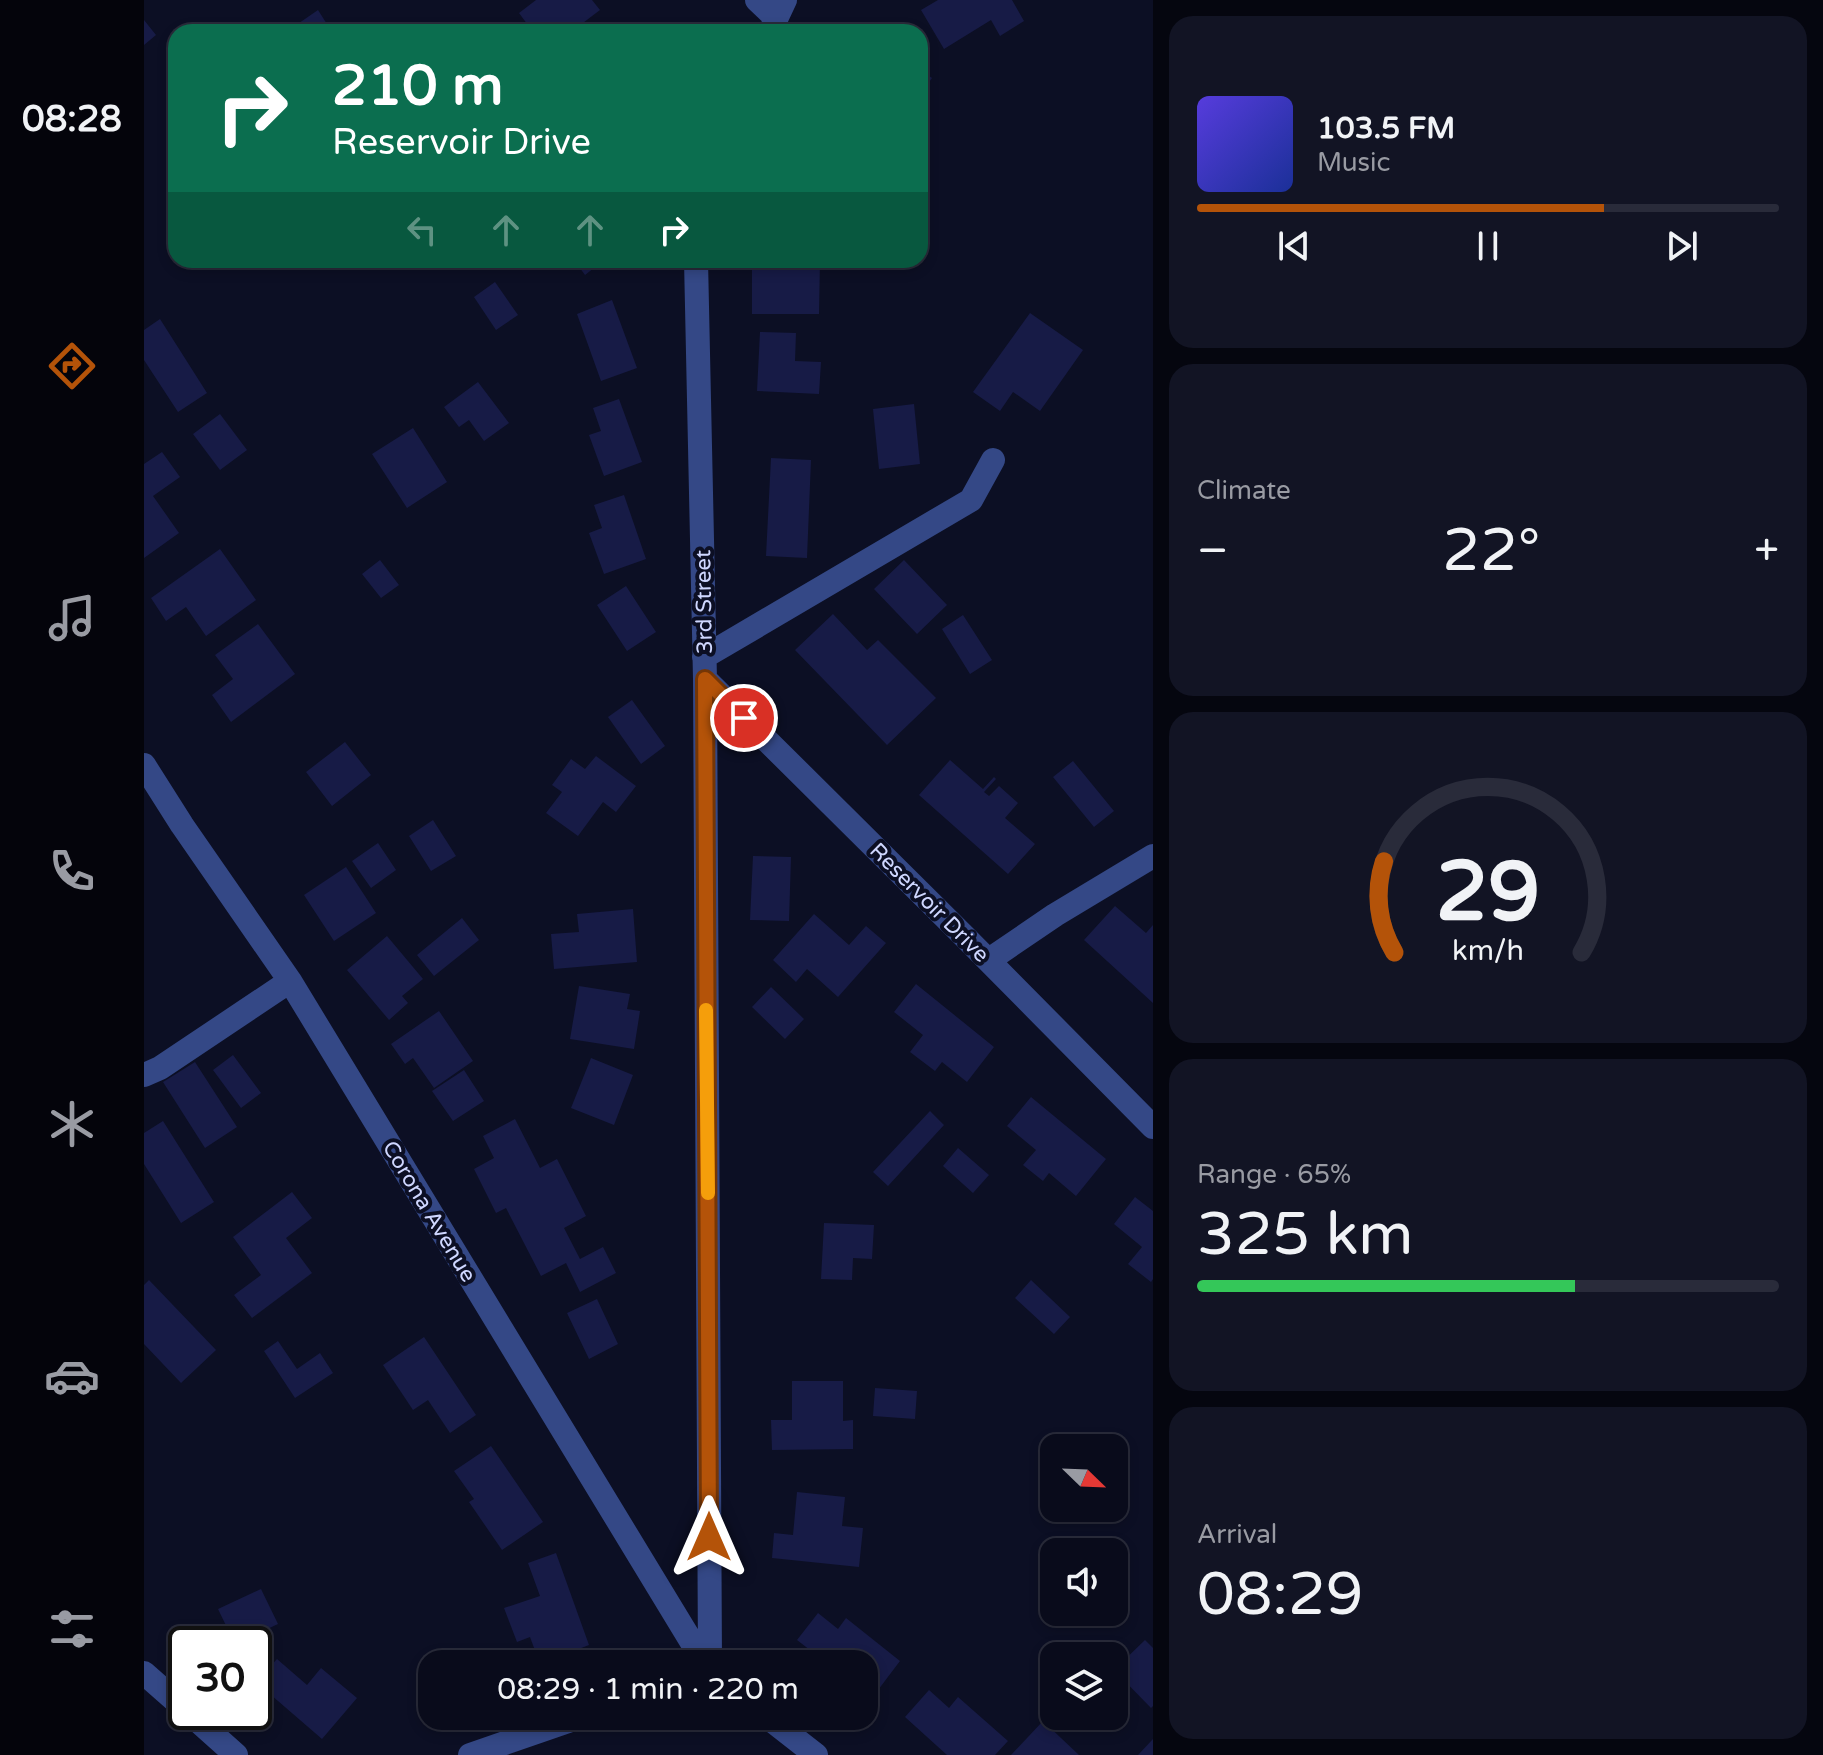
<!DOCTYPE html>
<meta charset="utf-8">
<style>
:root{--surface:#090b1b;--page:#121424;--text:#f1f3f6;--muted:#999ba3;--line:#292b3a;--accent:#b45309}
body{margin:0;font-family:"Varela Round",sans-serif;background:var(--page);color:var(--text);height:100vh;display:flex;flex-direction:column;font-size:30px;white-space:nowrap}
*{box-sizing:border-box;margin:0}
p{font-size:26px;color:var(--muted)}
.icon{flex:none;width:44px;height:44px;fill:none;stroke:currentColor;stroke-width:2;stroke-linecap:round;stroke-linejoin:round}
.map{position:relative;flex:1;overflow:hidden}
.side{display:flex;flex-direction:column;gap:16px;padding:16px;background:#05060f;width:670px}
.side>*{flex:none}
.banner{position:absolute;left:24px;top:24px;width:760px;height:244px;border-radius:24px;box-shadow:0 4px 12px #0003,0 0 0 2px var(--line);background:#0b6e4f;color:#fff;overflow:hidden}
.needle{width:52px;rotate:113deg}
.tools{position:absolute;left:896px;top:1434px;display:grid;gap:16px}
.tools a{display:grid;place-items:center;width:88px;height:88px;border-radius:16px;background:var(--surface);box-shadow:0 4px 12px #0003,0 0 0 2px var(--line);font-size:40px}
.speed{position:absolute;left:24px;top:1626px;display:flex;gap:16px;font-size:40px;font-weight:700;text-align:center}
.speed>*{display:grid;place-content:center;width:104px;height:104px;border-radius:50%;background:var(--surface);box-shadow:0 4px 12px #0003,0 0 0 2px var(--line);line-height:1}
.speed .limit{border:4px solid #111;border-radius:12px;background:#fff;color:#111}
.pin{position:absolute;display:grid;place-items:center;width:68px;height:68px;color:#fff;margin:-34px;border:4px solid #fff;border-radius:50%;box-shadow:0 2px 8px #0007}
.me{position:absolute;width:88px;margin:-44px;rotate:0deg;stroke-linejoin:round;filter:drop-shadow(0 0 6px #0008)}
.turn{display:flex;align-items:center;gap:28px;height:168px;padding:0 32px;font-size:36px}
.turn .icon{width:104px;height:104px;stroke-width:2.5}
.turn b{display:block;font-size:56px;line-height:68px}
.lanes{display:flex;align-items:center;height:76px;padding:0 32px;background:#0003;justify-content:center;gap:40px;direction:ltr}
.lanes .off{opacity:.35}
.big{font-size:60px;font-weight:600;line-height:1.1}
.side .widget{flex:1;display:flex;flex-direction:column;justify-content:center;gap:12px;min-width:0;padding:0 28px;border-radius:24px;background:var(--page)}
.side .dial{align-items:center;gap:0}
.dial svg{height:208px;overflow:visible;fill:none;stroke:var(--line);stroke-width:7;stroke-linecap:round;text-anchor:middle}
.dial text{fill:var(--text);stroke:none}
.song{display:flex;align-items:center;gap:24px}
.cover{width:96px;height:96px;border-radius:12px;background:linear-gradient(135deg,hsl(250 70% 55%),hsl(230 70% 35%))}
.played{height:8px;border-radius:4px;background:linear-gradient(90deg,var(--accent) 70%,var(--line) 70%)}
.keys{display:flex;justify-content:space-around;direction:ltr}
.heat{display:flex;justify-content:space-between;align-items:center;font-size:44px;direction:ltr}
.charge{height:12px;border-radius:6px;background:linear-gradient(90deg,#34c759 65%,var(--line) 0)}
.trip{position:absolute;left:274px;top:1650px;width:460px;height:80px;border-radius:24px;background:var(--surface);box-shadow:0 4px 12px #0003,0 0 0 2px var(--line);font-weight:600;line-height:80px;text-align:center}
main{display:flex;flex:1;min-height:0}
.menu{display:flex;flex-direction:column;width:144px;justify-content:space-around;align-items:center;background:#04040b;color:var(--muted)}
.menu .icon{width:56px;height:56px}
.menu .active{color:var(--accent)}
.menu b{font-size:36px;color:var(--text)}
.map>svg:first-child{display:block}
.building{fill:#171b46}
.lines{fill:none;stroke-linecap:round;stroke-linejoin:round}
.minor{stroke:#344886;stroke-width:24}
.route-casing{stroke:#753606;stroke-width:20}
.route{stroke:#b45309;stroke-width:14}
.slow{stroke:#f59e0b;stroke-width:14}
.labels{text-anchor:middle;stroke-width:8;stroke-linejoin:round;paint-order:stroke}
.street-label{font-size:22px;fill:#cfd7ff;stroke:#0c0f24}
</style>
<main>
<nav class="menu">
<b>08:28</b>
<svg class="icon active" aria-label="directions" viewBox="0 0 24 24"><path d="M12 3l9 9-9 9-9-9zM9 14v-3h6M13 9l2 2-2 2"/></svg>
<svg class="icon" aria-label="music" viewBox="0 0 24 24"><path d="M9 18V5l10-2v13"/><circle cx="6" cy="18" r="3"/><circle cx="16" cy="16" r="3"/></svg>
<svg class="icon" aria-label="phone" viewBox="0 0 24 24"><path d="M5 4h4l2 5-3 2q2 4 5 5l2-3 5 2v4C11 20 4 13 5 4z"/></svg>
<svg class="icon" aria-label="climate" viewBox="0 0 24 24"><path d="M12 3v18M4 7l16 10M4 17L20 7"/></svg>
<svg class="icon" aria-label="car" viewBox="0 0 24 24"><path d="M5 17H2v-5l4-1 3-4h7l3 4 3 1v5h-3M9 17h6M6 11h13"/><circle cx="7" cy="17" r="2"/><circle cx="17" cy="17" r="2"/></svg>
<svg class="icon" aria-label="filters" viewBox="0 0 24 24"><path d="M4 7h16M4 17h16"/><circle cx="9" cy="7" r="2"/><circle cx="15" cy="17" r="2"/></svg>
</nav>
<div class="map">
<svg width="1009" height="1755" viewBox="0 0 1009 1755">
<rect width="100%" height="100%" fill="#0c0f24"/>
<path class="building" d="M 392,0 L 448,0 L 456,10 L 427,32 L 389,32 L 375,13 Z
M 794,0 L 868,0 L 880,21 L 856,36 L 847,20 L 800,49 L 777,10 Z
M 174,10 L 188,32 L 142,32 Z
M 0,20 L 12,35 L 0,45 Z
M 776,51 L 784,57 L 776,67 Z
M 776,70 L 788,78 L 776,95 Z
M 430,260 L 460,260 L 441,275 Z
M 608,260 L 676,260 L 675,314 L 608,314 Z
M 351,282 L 374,315 L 352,330 L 330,297 Z
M 468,300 L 493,368 L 457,381 L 433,314 Z
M 886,313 L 939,350 L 896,411 L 869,392 L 856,411 L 829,392 Z
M 16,319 L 63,393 L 34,412 L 0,360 L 0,330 Z
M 616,332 L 652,333 L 651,361 L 677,362 L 675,394 L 613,391 Z
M 334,382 L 365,423 L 340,441 L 325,420 L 315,427 L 300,407 Z
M 475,399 L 498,462 L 460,476 L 445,435 L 457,431 L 449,408 Z
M 770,404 L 776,464 L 735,469 L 729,409 Z
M 76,414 L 103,450 L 76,470 L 49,434 Z
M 269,428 L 303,482 L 263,508 L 228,454 Z
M 18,452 L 36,477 L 9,496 L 35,533 L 0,558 L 0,464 Z
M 627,458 L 667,460 L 663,558 L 622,556 Z
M 480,495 L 502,559 L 460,574 L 445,533 L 458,528 L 450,505 Z
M 76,549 L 112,600 L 62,636 L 42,607 L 22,621 L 7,598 Z
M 236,560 L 255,585 L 237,598 L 218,574 Z
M 760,560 L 803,605 L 773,634 L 730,589 Z
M 482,586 L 512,632 L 483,651 L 453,605 Z
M 689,614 L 723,650 L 734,640 L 792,698 L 743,745 L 651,650 Z
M 819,615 L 848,660 L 826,674 L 798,629 Z
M 114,624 L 151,674 L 87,722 L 68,695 L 89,679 L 71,655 Z
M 488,700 L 521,746 L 497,764 L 464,717 Z
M 201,742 L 227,775 L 188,806 L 162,772 Z
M 452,756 L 492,786 L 472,812 L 459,802 L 434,836 L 402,813 L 418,792 L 408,785 L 427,759 L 441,769 Z
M 806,760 L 839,789 L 850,777 L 852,779 L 840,792 L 845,796 L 855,786 L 874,803 L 861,818 L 891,844 L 864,874 L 775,795 Z
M 929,761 L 970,811 L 950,827 L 909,777 Z
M 289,820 L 312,856 L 287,871 L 265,836 Z
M 234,843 L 252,870 L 227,888 L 208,861 Z
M 609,856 L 647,857 L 645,921 L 606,920 Z
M 202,867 L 232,913 L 190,941 L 160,895 Z
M 971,906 L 1002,933 L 1009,925 L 1009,1003 L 940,940 Z
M 489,909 L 493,962 L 410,969 L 407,934 L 435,932 L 433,914 Z
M 670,914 L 705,945 L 722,926 L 742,943 L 694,997 L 663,969 L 652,982 L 629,960 Z
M 318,918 L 335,940 L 290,976 L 273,955 Z
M 243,936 L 279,979 L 258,996 L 264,1003 L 245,1020 L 203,970 Z
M 772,984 L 850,1047 L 823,1082 L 798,1062 L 791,1071 L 766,1052 L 779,1035 L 750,1012 Z
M 435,986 L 486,994 L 483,1009 L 496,1011 L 490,1049 L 426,1039 Z
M 627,987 L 660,1019 L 641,1039 L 608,1007 Z
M 295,1011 L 329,1061 L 290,1088 L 269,1058 L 261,1064 L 247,1044 Z
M 89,1055 L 117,1093 L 97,1108 L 69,1070 Z
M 447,1058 L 489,1075 L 470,1125 L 427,1108 Z
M 51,1062 L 93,1127 L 61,1148 L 19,1082 Z
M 320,1070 L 340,1101 L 309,1121 L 288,1091 Z
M 887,1097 L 962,1159 L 932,1196 L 905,1173 L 899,1181 L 879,1165 L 892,1150 L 863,1126 Z
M 786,1111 L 800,1125 L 744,1186 L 729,1172 Z
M 371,1119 L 396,1168 L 413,1159 L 442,1216 L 420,1228 L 436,1259 L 459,1247 L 472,1273 L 436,1292 L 422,1263 L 397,1276 L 362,1208 L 352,1213 L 330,1169 L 350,1158 L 339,1136 Z
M 19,1121 L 70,1202 L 37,1223 L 0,1164 L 0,1133 Z
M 814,1148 L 845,1175 L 829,1193 L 799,1166 Z
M 148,1192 L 168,1218 L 142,1238 L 168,1273 L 108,1318 L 90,1295 L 117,1275 L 89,1237 Z
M 991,1197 L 1009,1211 L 1009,1279 L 1007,1282 L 984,1264 L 998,1247 L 970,1224 Z
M 680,1223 L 730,1225 L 728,1259 L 709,1258 L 708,1280 L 677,1279 Z
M 5,1280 L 72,1350 L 37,1383 L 0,1344 L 0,1285 Z
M 887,1280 L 926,1317 L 910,1334 L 871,1298 Z
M 453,1299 L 474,1344 L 445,1359 L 423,1313 Z
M 280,1337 L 332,1415 L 306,1433 L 284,1400 L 269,1410 L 239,1365 Z
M 134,1341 L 153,1369 L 176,1353 L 189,1373 L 151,1398 L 120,1351 Z
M 648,1381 L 699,1381 L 699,1421 L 709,1420 L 709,1449 L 628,1450 L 627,1420 L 648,1420 Z
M 731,1388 L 773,1391 L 771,1419 L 729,1416 Z
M 347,1446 L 399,1522 L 358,1550 L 325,1502 L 330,1499 L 310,1471 Z
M 653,1492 L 701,1497 L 698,1526 L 719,1528 L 715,1567 L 628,1558 L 630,1533 L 649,1535 Z
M 412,1553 L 445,1645 L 396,1664 L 386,1637 L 373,1642 L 360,1608 L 396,1596 L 384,1563 Z
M 117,1589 L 134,1624 L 91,1644 L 74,1609 Z
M 674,1613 L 694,1629 L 702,1618 L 756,1661 L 728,1698 L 720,1692 L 720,1664 L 684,1664 L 653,1640 Z
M 1001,1640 L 1009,1648 L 1009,1706 L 1007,1708 L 970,1670 Z
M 133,1659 L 163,1685 L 177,1668 L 213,1698 L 178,1739 L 112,1682 Z
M 785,1690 L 805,1708 L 814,1697 L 864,1741 L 851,1755 L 803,1755 L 761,1717 Z
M 899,1721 L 935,1755 L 867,1755 Z
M 1009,1739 L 1009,1755 L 994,1755 Z"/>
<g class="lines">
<path class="minor" d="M 613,0 L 632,18
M 626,32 L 641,0
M 552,260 L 561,679 L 566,1664
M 560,657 L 827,500 L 849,460
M 561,679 L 821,937 L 1009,1127
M 0,765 L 38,825 L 146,981 L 561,1664
M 845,960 L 911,915 L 1009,856
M 0,1075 L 16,1068 L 146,981
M 0,1673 L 42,1710
M 44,1712 L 92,1755
M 622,1716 L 672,1755
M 326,1755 L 439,1716"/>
</g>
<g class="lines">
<defs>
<path id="route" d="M 565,1537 L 561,679 L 600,718"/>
</defs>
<use href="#route" class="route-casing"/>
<use href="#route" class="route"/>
<path class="slow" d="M 562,1010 L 564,1193"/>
</g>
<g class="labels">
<g class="street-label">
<text transform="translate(559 602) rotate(-91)" y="8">3rd Street</text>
<text transform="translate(786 902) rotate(45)" y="8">Reservoir Drive</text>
<text transform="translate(286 1211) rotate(59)" y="8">Corona Avenue</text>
</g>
</g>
</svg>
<div class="tools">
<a><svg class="needle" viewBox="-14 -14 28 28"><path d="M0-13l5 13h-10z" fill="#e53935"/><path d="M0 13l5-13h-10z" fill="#999ba3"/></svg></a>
<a><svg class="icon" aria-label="sound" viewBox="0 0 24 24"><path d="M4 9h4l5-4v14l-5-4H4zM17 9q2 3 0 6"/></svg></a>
<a><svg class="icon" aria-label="layers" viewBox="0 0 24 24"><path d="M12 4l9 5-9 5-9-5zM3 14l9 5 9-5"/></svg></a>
</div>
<div class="speed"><div class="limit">30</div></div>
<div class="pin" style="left:600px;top:718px;background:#d93025"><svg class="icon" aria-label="arrive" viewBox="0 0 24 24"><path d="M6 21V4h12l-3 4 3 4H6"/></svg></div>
<svg class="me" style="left:565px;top:1537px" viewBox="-20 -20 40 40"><path d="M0-17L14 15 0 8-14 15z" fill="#b45309" stroke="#fff" stroke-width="4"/></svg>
<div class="trip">08:29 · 1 min · 220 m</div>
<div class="banner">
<div class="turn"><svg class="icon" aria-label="right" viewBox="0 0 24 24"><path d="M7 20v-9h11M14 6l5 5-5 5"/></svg><div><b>210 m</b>Reservoir Drive</div></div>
<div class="lanes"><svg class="icon off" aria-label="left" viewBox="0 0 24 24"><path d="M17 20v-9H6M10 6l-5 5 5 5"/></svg><svg class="icon off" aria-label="ahead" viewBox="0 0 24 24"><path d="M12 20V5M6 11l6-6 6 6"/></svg><svg class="icon off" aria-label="ahead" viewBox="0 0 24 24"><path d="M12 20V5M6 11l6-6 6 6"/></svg><svg class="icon" aria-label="right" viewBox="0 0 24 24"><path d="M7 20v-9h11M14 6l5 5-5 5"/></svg></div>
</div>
</div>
<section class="side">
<div class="widget">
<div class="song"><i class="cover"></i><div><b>103.5 FM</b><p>Music</p></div></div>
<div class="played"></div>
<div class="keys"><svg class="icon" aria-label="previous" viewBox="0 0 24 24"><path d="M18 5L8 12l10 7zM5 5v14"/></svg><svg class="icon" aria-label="pause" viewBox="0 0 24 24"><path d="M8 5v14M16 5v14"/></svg><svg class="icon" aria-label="next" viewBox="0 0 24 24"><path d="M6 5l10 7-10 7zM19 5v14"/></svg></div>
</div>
<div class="widget"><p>Climate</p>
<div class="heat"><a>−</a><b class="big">22°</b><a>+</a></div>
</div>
<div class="widget dial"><svg viewBox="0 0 100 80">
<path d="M14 69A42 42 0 1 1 86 69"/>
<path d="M14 69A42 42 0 0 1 10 34" stroke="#b45309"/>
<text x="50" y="56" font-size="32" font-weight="700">29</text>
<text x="50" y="72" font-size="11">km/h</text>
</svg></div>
<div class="widget"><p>Range · 65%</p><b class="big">325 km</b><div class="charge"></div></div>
<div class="widget"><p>Arrival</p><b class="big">08:29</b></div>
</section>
</main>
